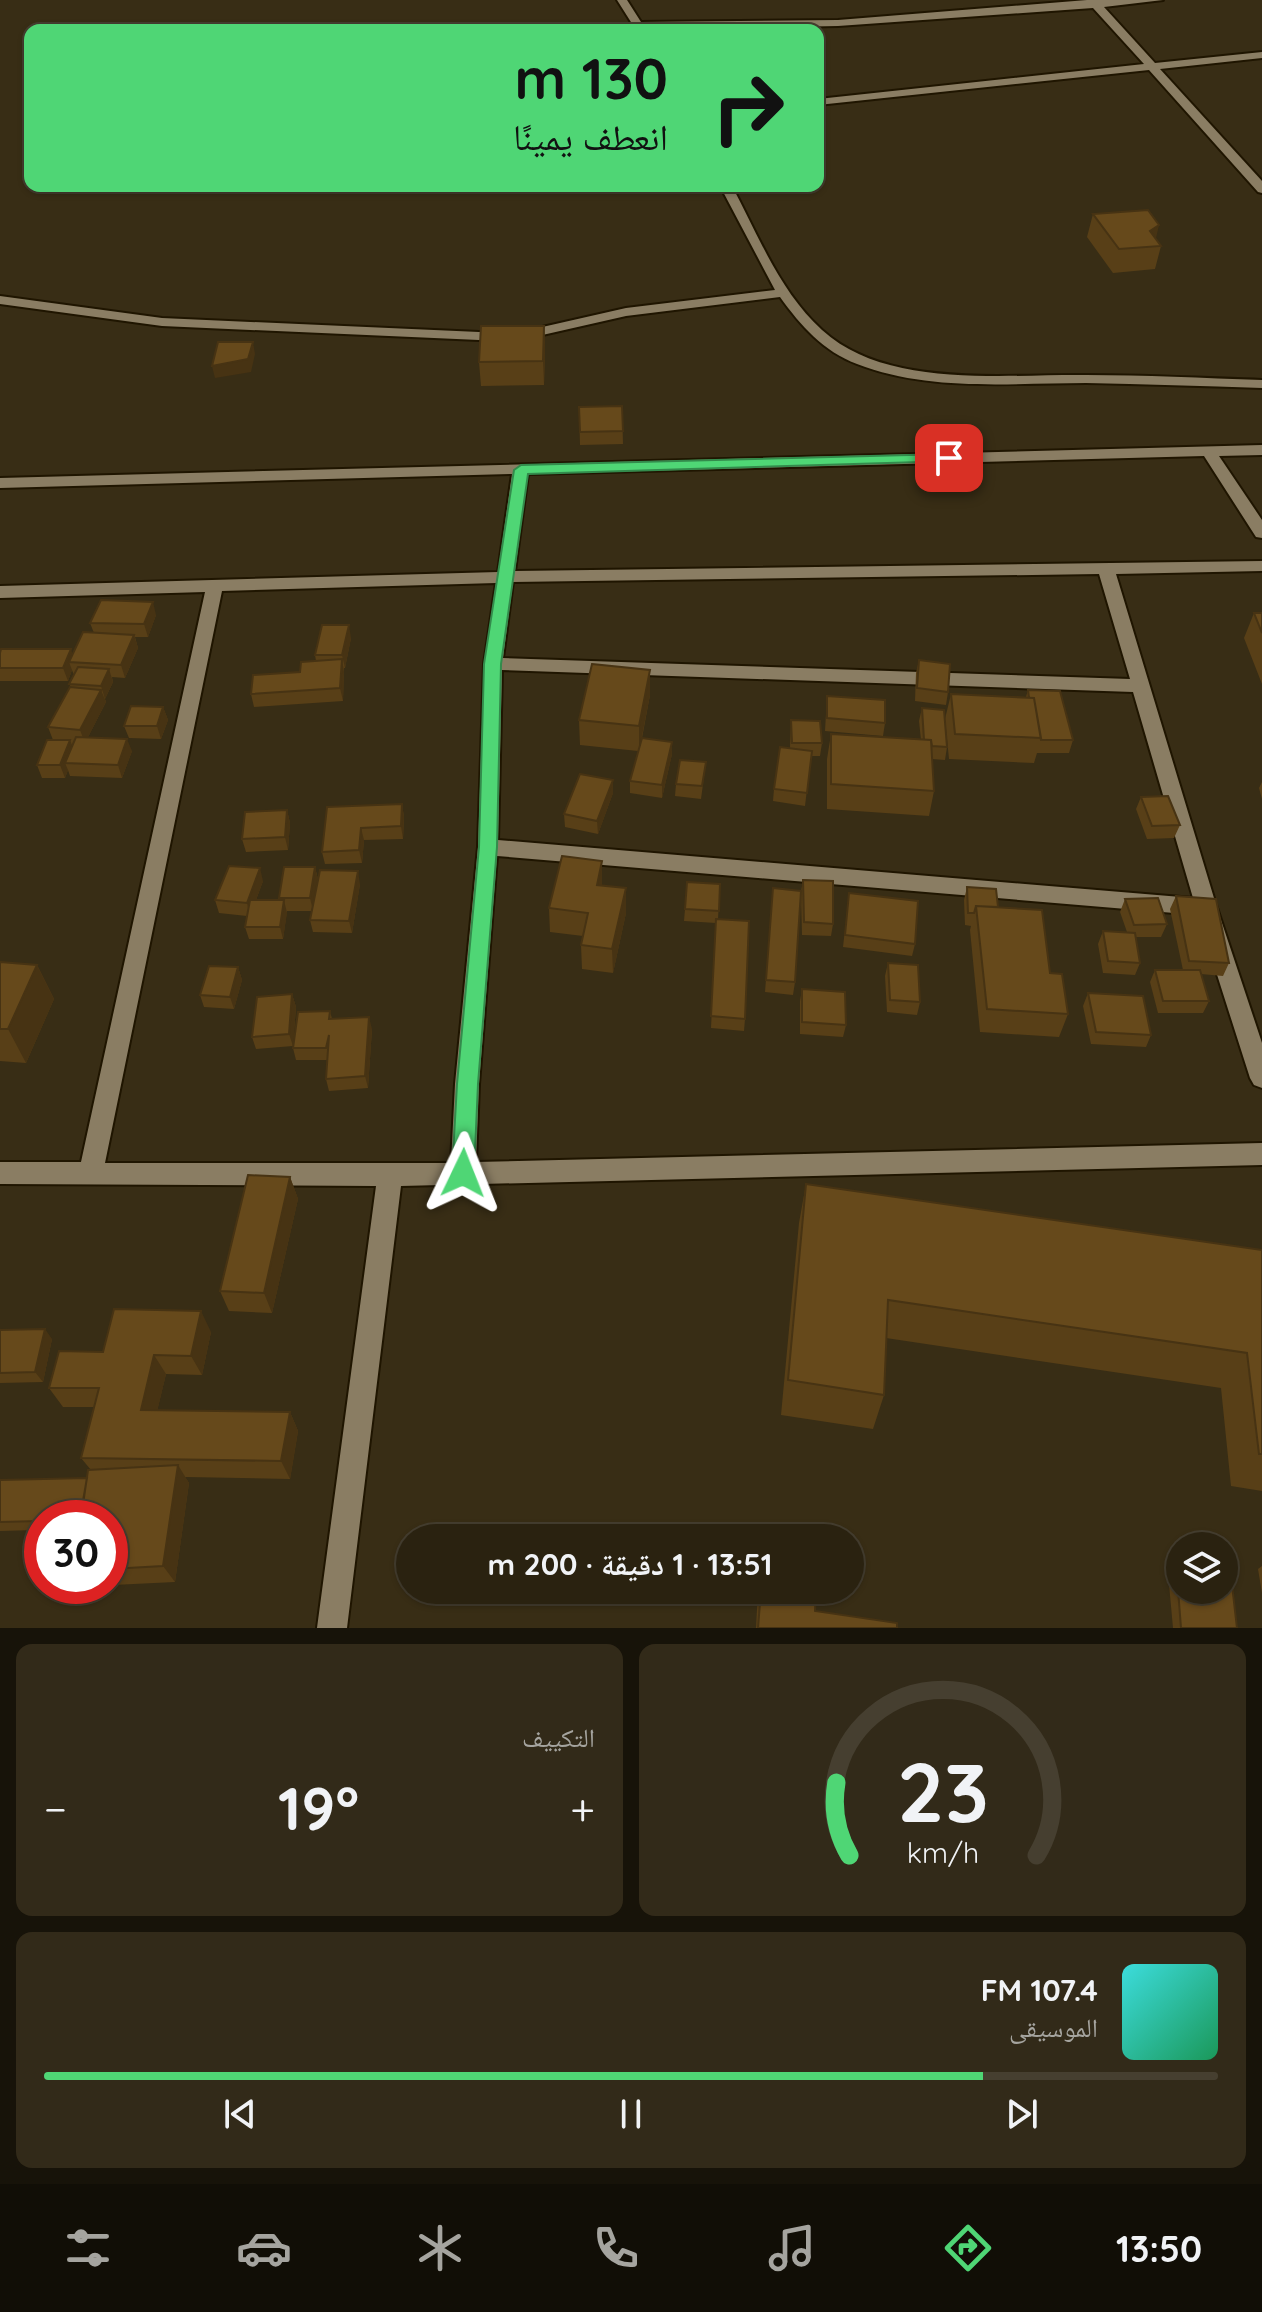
<!DOCTYPE html>
<html lang="ar">
<meta charset="utf-8">
<style>
:root{--surface:#2a2210;--page:#322a19;--text:#f1f3f6;--muted:#a5a49f;--line:#463f30;--accent:#4fd675}
body{margin:0;font-family:Quicksand,"Noto Naskh Arabic",sans-serif;background:var(--page);color:var(--text);direction:rtl;height:100vh;display:flex;flex-direction:column;font-size:30px;white-space:nowrap}
*{box-sizing:border-box;margin:0}
p{font-size:26px;color:var(--muted)}
.icon{flex:none;width:44px;height:44px;fill:none;stroke:currentColor;stroke-width:2;stroke-linecap:round;stroke-linejoin:round}
.map{position:relative;height:1628px;overflow:hidden;direction:ltr}
.side{display:flex;flex-direction:column;gap:16px;padding:16px;background:#171309;flex:1}
.side>*{flex:none}
.top-card{position:absolute;left:24px;top:24px;width:800px;height:168px;border-radius:16px;box-shadow:0 2px 6px #0004,0 0 0 2px var(--line);direction:rtl;background:#4fd675;color:#111;overflow:hidden}
.tools{position:absolute;left:1166px;top:1532px;display:grid;gap:16px}
.tools a{display:grid;place-items:center;width:72px;height:72px;border-radius:50%;background:var(--surface);box-shadow:0 2px 6px #0004,0 0 0 2px var(--line);font-size:40px}
.speed{position:absolute;left:24px;top:1500px;display:flex;gap:16px;font-size:40px;font-weight:700;text-align:center}
.speed>*{display:grid;place-content:center;width:104px;height:104px;border-radius:50%;background:var(--surface);box-shadow:0 2px 6px #0004,0 0 0 2px var(--line);line-height:1}
.speed .limit{border:12px solid #d22;background:#fff;color:#111}
.pin{position:absolute;display:grid;place-items:center;width:68px;height:68px;color:#fff;margin:-34px;border-radius:16px;box-shadow:0 4px 12px #0006}
.me{position:absolute;width:88px;margin:-44px;rotate:2deg;stroke-linejoin:round;filter:drop-shadow(0 0 6px #0008)}
.turn{display:flex;align-items:center;gap:28px;height:168px;padding:0 24px;font-size:36px}
.turn .icon{width:104px;height:104px;stroke-width:2.5}
.turn b{display:block;font-size:56px;line-height:68px}
.big{font-size:60px;font-weight:700;line-height:1.1}
.side .card{flex:1;display:flex;flex-direction:column;justify-content:center;gap:12px;min-width:0;padding:0 28px;border-radius:16px;background:var(--page)}
.side .dial{align-items:center;gap:0}
.dial svg{height:208px;overflow:visible;fill:none;stroke:var(--line);stroke-width:7;stroke-linecap:round;text-anchor:middle}
.dial text{fill:var(--text);stroke:none}
.song{display:flex;align-items:center;gap:24px}
.cover{width:96px;height:96px;border-radius:12px;background:linear-gradient(135deg,hsl(180 70% 55%),hsl(150 70% 35%))}
.played{height:8px;border-radius:4px;background:linear-gradient(90deg,var(--accent) 80%,var(--line) 80%)}
.keys{display:flex;justify-content:space-around;direction:ltr}
.heat{display:flex;justify-content:space-between;align-items:center;font-size:44px;direction:ltr}
.side .tiles{flex:1;display:grid;gap:16px;grid-template-columns:1fr 1fr}
.card:last-child{grid-column:span 2}
.trip{position:absolute;left:396px;top:1524px;width:468px;height:80px;border-radius:40px;background:var(--surface);box-shadow:0 2px 6px #0004,0 0 0 2px var(--line);font-weight:700;line-height:80px;text-align:center;direction:rtl}
.tab-bar{display:flex;height:128px;justify-content:space-around;align-items:center;background:#110e06;color:var(--muted)}
.tab-bar .icon{width:56px;height:56px}
.tab-bar .active{color:var(--accent)}
.tab-bar b{font-size:36px;color:var(--text)}
.map>svg:first-child{display:block}
.lines{fill:none;stroke-linecap:round;stroke-linejoin:round}
.minor-casing{stroke:#1f1500;stroke-width:4}
.minor{fill:#8a7d63;fill-rule:evenodd}
.wall{fill:#583f17}
.shaded-wall{fill:#473313}
.building{fill:#66491b;stroke:#473313;stroke-width:2}
.route{fill:#4fd675;stroke:#338b4c;stroke-width:2}
</style>
<div class="map">
<svg width="1262" height="1628" viewBox="0 0 1262 1628">
<rect width="100%" height="100%" fill="#382d15"/>
<g class="lines">
<defs>
<path id="minor" d="M 617,0 L 627,0 L 641,22 L 838,20 L 1087,0 L 1163,0 L 1104,7 L 1155,63 L 1262,52 L 1262,58 L 1160,69 L 1262,181 L 1262,193 L 1258,192 L 1149,70 L 818,105 L 818,99 L 1144,64 L 1093,8 L 838,26 L 636,30 Z
M 720,186 L 732,186 C 758,235 780,292 822,330 C 886,389 1004,374 1086,375 C 1144,375 1203,378 1262,380 L 1262,388 C 1203,386 1144,384 1086,383 C 1010,383 929,392 857,364 C 823,351 801,326 780,297 L 626,316 L 538,336 L 479,340 L 162,326 L 0,304 L 0,296 L 162,318 L 479,332 L 538,328 L 626,308 L 775,290 Z
M 1262,445 L 1262,455 L 1219,456 L 1262,520 L 1262,538 L 1256,537 L 1204,456 L 528,474 L 515,571 L 1262,561 L 1262,571 L 1116,574 L 1217,908 L 1262,1043 L 1262,1088 L 1254,1085 L 1250,1078 L 1198,915 L 497,856 L 479,1084 L 476,1162 L 1262,1143 L 1262,1165 L 401,1186 L 347,1628 L 317,1628 L 376,1186 L 0,1184 L 0,1162 L 81,1162 L 205,592 L 0,598 L 0,586 L 498,572 L 512,474 L 0,488 L 0,478 ZM 1099,574 L 1130,679 L 503,658 L 513,582 ZM 496,583 L 484,664 L 478,847 L 455,1084 L 451,1163 L 105,1163 L 222,591 ZM 502,670 L 1133,692 L 1193,898 L 498,840 Z"/>
</defs>
<use href="#minor" class="minor-casing"/>
<use href="#minor" class="minor"/>
</g>
<path class="wall" d="M 1093,214 L 1156,239 L 1161,246 L 1155,269 L 1113,273 L 1087,237 Z
M 544,326 L 545,350 L 544,385 L 481,386 L 479,362 Z
M 622,406 L 623,444 L 580,445 L 579,407 Z
M 1254,613 L 1262,613 L 1262,684 L 1244,638 Z
M 156,615 L 148,637 L 135,637 L 138,648 L 125,678 L 112,677 L 113,682 L 105,699 L 106,702 L 88,737 L 132,751 L 122,778 L 70,776 L 68,770 L 65,778 L 42,778 L 37,765 L 53,740 L 48,727 L 71,687 L 69,684 L 74,675 L 72,670 L 68,681 L 0,681 L 0,653 L 72,654 L 94,633 L 90,623 Z
M 351,638 L 345,668 L 344,668 L 343,701 L 254,707 L 251,694 L 300,672 L 316,661 L 315,655 Z
M 919,660 L 948,692 L 946,705 L 915,701 L 916,673 Z
M 1028,690 L 1073,740 L 1069,753 L 1037,753 L 1034,763 L 949,759 L 945,719 L 951,694 L 1026,697 Z
M 650,695 L 642,738 L 672,754 L 662,798 L 630,793 L 630,781 L 638,751 L 580,745 L 579,720 Z
M 827,696 L 885,723 L 883,736 L 825,731 Z
M 163,707 L 168,720 L 161,739 L 129,738 L 124,726 Z
M 922,708 L 947,747 L 945,760 L 932,759 L 934,791 L 929,816 L 827,809 L 827,759 L 831,734 L 921,740 L 919,721 Z
M 791,720 L 822,743 L 820,756 L 811,756 L 805,806 L 773,801 L 774,789 L 790,748 Z
M 706,762 L 701,799 L 675,796 L 676,784 Z
M 1262,782 L 1262,799 L 1259,788 Z
M 613,793 L 598,834 L 565,827 L 564,814 Z
M 1141,797 L 1180,825 L 1174,838 L 1147,839 L 1136,809 Z
M 402,804 L 404,817 L 403,839 L 364,840 L 362,863 L 325,864 L 322,852 Z
M 287,810 L 290,823 L 288,850 L 246,852 L 242,839 Z
M 315,867 L 318,879 L 360,884 L 352,933 L 313,932 L 310,920 L 312,911 L 287,911 L 283,939 L 249,939 L 245,927 L 247,916 L 219,913 L 215,900 L 263,881 L 256,900 L 280,900 L 279,898 Z
M 803,880 L 833,924 L 831,936 L 802,935 L 801,892 Z
M 720,884 L 718,919 L 745,1019 L 744,1031 L 711,1028 L 716,923 L 684,921 L 685,909 Z
M 602,886 L 626,913 L 613,973 L 582,969 L 581,945 L 583,936 L 550,932 L 549,908 Z
M 967,887 L 998,907 L 1050,973 L 1068,1014 L 1059,1037 L 980,1032 L 970,930 L 971,926 L 965,925 L 964,900 Z
M 773,888 L 795,982 L 793,995 L 765,992 Z
M 849,893 L 915,944 L 912,956 L 843,947 Z
M 1176,896 L 1229,963 L 1223,976 L 1201,974 L 1209,1001 L 1203,1013 L 1158,1013 L 1150,982 L 1155,970 L 1183,970 L 1170,909 Z
M 1125,899 L 1167,924 L 1161,937 L 1136,937 L 1140,963 L 1135,975 L 1103,973 L 1098,944 L 1103,931 L 1127,932 L 1120,912 Z
M 0,962 L 37,965 L 54,999 L 26,1063 L 0,1061 Z
M 888,963 L 920,1002 L 917,1015 L 887,1012 L 885,976 Z
M 238,967 L 242,980 L 234,1009 L 204,1007 L 200,995 Z
M 802,989 L 846,1025 L 843,1037 L 800,1034 L 800,1001 Z
M 1088,993 L 1151,1035 L 1146,1047 L 1091,1044 L 1083,1006 Z
M 292,994 L 296,1007 L 293,1046 L 256,1049 L 252,1037 Z
M 330,1011 L 332,1019 L 372,1029 L 368,1088 L 329,1091 L 326,1079 L 327,1060 L 296,1060 L 293,1048 Z
M 290,1177 L 298,1199 L 272,1313 L 229,1311 L 220,1291 Z
M 806,1184 L 1262,1250 L 1262,1491 L 1231,1486 L 1221,1388 L 886,1338 L 884,1395 L 873,1429 L 781,1415 L 799,1223 Z
M 0,1330 L 52,1339 L 43,1382 L 0,1383 Z
M 211,1332 L 202,1375 L 166,1374 L 157,1411 L 290,1412 L 298,1431 L 290,1479 L 185,1477 L 189,1483 L 175,1582 L 113,1585 L 110,1582 L 110,1518 L 42,1518 L 42,1572 L 37,1572 L 29,1564 L 36,1530 L 0,1531 L 0,1480 L 87,1478 L 91,1470 L 81,1458 L 94,1407 L 63,1407 L 49,1388 L 103,1352 Z
M 1262,1566 L 1262,1593 L 1258,1569 Z
M 1177,1576 L 1237,1628 L 1173,1628 L 1169,1584 Z
M 758,1590 L 816,1590 L 815,1611 L 897,1628 L 756,1628 Z"/>
<path class="shaded-wall" d="M 1159,225 L 1154,247 L 1150,231 Z
M 544,326 L 545,350 L 544,385 L 543,361 Z
M 253,342 L 255,354 L 251,372 L 215,378 L 212,366 Z
M 153,602 L 156,615 L 148,637 L 144,624 Z
M 349,625 L 351,638 L 345,668 L 342,655 Z
M 134,635 L 138,648 L 125,678 L 121,665 Z
M 71,649 L 75,662 L 69,662 L 72,670 L 68,681 L 63,668 Z
M 342,659 L 344,672 L 343,701 L 340,688 Z
M 109,669 L 113,682 L 105,699 L 101,686 Z
M 650,670 L 650,695 L 639,751 L 639,726 Z
M 101,690 L 106,702 L 85,743 L 80,730 Z
M 163,707 L 168,720 L 161,739 L 157,726 Z
M 127,739 L 132,751 L 122,778 L 118,765 Z
M 70,740 L 75,753 L 65,763 L 68,770 L 65,778 L 60,765 Z
M 672,742 L 672,754 L 662,798 L 662,785 Z
M 613,780 L 613,793 L 598,834 L 597,821 Z
M 402,804 L 404,817 L 403,839 L 401,826 Z
M 287,810 L 290,823 L 288,850 L 285,837 Z
M 361,828 L 364,840 L 362,863 L 359,850 Z
M 602,861 L 602,885 L 597,885 Z
M 315,867 L 318,880 L 313,911 L 310,898 Z
M 260,868 L 263,881 L 250,916 L 247,903 Z
M 358,871 L 360,884 L 352,933 L 349,921 Z
M 626,888 L 626,913 L 613,973 L 612,949 Z
M 284,900 L 287,913 L 283,939 L 280,927 Z
M 37,965 L 54,999 L 26,1063 L 8,1029 Z
M 238,967 L 242,980 L 234,1009 L 230,997 Z
M 292,994 L 296,1007 L 293,1046 L 289,1034 Z
M 369,1017 L 372,1029 L 368,1088 L 365,1076 Z
M 290,1177 L 298,1199 L 272,1313 L 264,1293 Z
M 201,1311 L 211,1332 L 202,1375 L 191,1356 Z
M 45,1329 L 52,1339 L 43,1382 L 35,1372 Z
M 154,1355 L 166,1374 L 153,1429 L 141,1410 Z
M 290,1412 L 298,1431 L 290,1479 L 281,1461 Z
M 178,1465 L 189,1483 L 175,1582 L 163,1566 Z"/>
<path class="building" d="M 1148,210 L 1159,225 L 1150,231 L 1161,246 L 1119,249 L 1093,214 Z
M 481,326 L 544,326 L 543,361 L 479,362 Z
M 218,342 L 253,342 L 248,359 L 212,366 Z
M 622,406 L 623,431 L 580,432 L 579,407 Z
M 101,600 L 153,602 L 144,624 L 90,623 Z
M 1254,613 L 1262,613 L 1262,633 Z
M 322,625 L 349,625 L 342,655 L 315,655 Z
M 83,632 L 134,635 L 121,665 L 69,662 Z
M 1,649 L 71,649 L 63,668 L 0,668 L 0,653 Z
M 342,659 L 340,688 L 251,694 L 253,675 L 300,672 L 301,662 Z
M 919,660 L 950,664 L 948,692 L 917,688 Z
M 592,664 L 650,670 L 639,726 L 579,720 Z
M 78,667 L 109,669 L 101,686 L 69,684 Z
M 70,687 L 101,690 L 80,730 L 48,727 Z
M 1028,690 L 1060,691 L 1073,740 L 1041,740 L 1034,698 L 1029,698 Z
M 951,694 L 1034,698 L 1041,738 L 955,734 Z
M 827,696 L 885,700 L 885,723 L 827,718 Z
M 131,706 L 163,707 L 157,726 L 124,726 Z
M 922,708 L 944,710 L 947,747 L 932,746 L 931,740 L 924,740 Z
M 791,720 L 820,721 L 822,743 L 792,743 Z
M 831,734 L 931,740 L 934,791 L 831,784 Z
M 76,737 L 127,739 L 118,765 L 65,763 Z
M 642,738 L 672,742 L 662,785 L 630,781 Z
M 47,740 L 70,740 L 60,765 L 37,765 Z
M 780,747 L 812,751 L 807,793 L 774,789 Z
M 680,760 L 706,762 L 702,786 L 676,784 Z
M 580,774 L 613,780 L 597,821 L 564,814 Z
M 1168,796 L 1180,825 L 1152,826 L 1141,797 Z
M 402,804 L 401,826 L 361,828 L 359,850 L 322,852 L 327,807 Z
M 287,810 L 285,837 L 242,839 L 245,812 Z
M 562,856 L 602,861 L 597,885 L 626,888 L 612,949 L 581,945 L 588,913 L 549,908 Z
M 229,866 L 260,868 L 247,903 L 215,900 Z
M 284,867 L 315,867 L 310,898 L 279,898 Z
M 320,870 L 358,871 L 349,921 L 310,920 Z
M 803,880 L 833,881 L 833,924 L 804,922 Z
M 687,882 L 720,884 L 719,911 L 685,909 Z
M 967,887 L 996,889 L 998,907 L 976,906 L 974,913 L 968,913 Z
M 773,888 L 801,891 L 795,982 L 766,980 Z
M 849,893 L 918,901 L 915,944 L 845,935 Z
M 1176,896 L 1216,899 L 1229,963 L 1189,961 Z
M 1158,898 L 1167,924 L 1134,925 L 1125,899 Z
M 250,900 L 284,900 L 280,927 L 245,927 Z
M 976,906 L 1042,910 L 1050,973 L 1062,974 L 1068,1014 L 987,1009 Z
M 716,919 L 749,921 L 745,1019 L 711,1016 Z
M 1103,931 L 1135,933 L 1140,963 L 1108,961 Z
M 0,962 L 37,965 L 8,1029 L 0,1029 Z
M 888,963 L 918,965 L 920,1002 L 890,1000 Z
M 209,966 L 238,967 L 230,997 L 200,995 Z
M 1155,970 L 1200,970 L 1209,1001 L 1163,1001 Z
M 802,989 L 845,992 L 846,1025 L 802,1022 Z
M 1088,993 L 1143,996 L 1151,1035 L 1096,1032 Z
M 292,994 L 289,1034 L 252,1037 L 257,997 Z
M 330,1011 L 329,1019 L 369,1017 L 365,1076 L 326,1079 L 329,1035 L 326,1048 L 293,1048 L 298,1012 Z
M 248,1175 L 290,1177 L 264,1293 L 220,1291 Z
M 806,1184 L 1262,1250 L 1262,1454 L 1259,1454 L 1247,1353 L 888,1300 L 884,1395 L 788,1380 Z
M 114,1309 L 201,1311 L 191,1356 L 154,1355 L 141,1410 L 290,1412 L 281,1461 L 81,1458 L 99,1388 L 49,1388 L 59,1351 L 103,1352 Z
M 45,1329 L 35,1372 L 0,1373 L 0,1330 Z
M 178,1465 L 163,1566 L 110,1569 L 110,1518 L 108,1518 L 109,1517 L 81,1518 L 88,1470 Z
M 87,1478 L 80,1518 L 42,1518 L 42,1563 L 29,1564 L 39,1521 L 0,1522 L 0,1480 Z
M 1177,1576 L 1180,1577 L 1180,1590 L 1224,1590 L 1224,1584 L 1232,1585 L 1237,1628 L 1181,1628 Z
M 761,1590 L 816,1590 L 815,1611 L 897,1623 L 897,1628 L 758,1628 Z"/>
<path class="route" d="M 949,454 L 956,458 L 954,461 L 528,474 L 501,664 L 497,847 L 478,1084 L 474,1173 L 471,1180 L 463,1183 L 456,1180 L 452,1173 L 457,1084 L 479,847 L 484,664 L 514,470 L 521,465 Z"/>
</svg>
<div class="tools">
<a><svg class="icon" aria-label="layers" viewBox="0 0 24 24"><path d="M12 4l9 5-9 5-9-5zM3 14l9 5 9-5"/></svg></a>
</div>
<div class="speed"><div class="limit">30</div></div>
<div class="pin" style="left:949px;top:458px;background:#d93025"><svg class="icon" aria-label="arrive" viewBox="0 0 24 24"><path d="M6 21V4h12l-3 4 3 4H6"/></svg></div>
<svg class="me" style="left:463px;top:1173px" viewBox="-20 -20 40 40"><path d="M0-17L14 15 0 8-14 15z" fill="#4fd675" stroke="#fff" stroke-width="4"/></svg>
<div class="trip">13:51 · 1 دقيقة · 200 m</div>
<div class="top-card">
<div class="turn"><svg class="icon" aria-label="right" viewBox="0 0 24 24"><path d="M7 20v-9h11M14 6l5 5-5 5"/></svg><div><b>130 m</b>انعطف يمينًا</div></div>
</div>
</div>
<section class="side">
<div class="tiles">
<div class="card dial"><svg viewBox="0 0 100 80">
<path d="M14 69A42 42 0 1 1 86 69"/>
<path d="M14 69A42 42 0 0 1 9 41" stroke="#4fd675"/>
<text x="50" y="56" font-size="32" font-weight="700">23</text>
<text x="50" y="72" font-size="11">km/h</text>
</svg></div>
<div class="card"><p>التكييف</p>
<div class="heat"><a>−</a><b class="big">19°</b><a>+</a></div>
</div>
<div class="card">
<div class="song"><i class="cover"></i><div><b>107.4 FM</b><p>الموسيقى</p></div></div>
<div class="played"></div>
<div class="keys"><svg class="icon" aria-label="previous" viewBox="0 0 24 24"><path d="M18 5L8 12l10 7zM5 5v14"/></svg><svg class="icon" aria-label="pause" viewBox="0 0 24 24"><path d="M8 5v14M16 5v14"/></svg><svg class="icon" aria-label="next" viewBox="0 0 24 24"><path d="M6 5l10 7-10 7zM19 5v14"/></svg></div>
</div>
</div>
</section>
<nav class="tab-bar">
<b>13:50</b>
<svg class="icon active" aria-label="directions" viewBox="0 0 24 24"><path d="M12 3l9 9-9 9-9-9zM9 14v-3h6M13 9l2 2-2 2"/></svg>
<svg class="icon" aria-label="music" viewBox="0 0 24 24"><path d="M9 18V5l10-2v13"/><circle cx="6" cy="18" r="3"/><circle cx="16" cy="16" r="3"/></svg>
<svg class="icon" aria-label="phone" viewBox="0 0 24 24"><path d="M5 4h4l2 5-3 2q2 4 5 5l2-3 5 2v4C11 20 4 13 5 4z"/></svg>
<svg class="icon" aria-label="climate" viewBox="0 0 24 24"><path d="M12 3v18M4 7l16 10M4 17L20 7"/></svg>
<svg class="icon" aria-label="car" viewBox="0 0 24 24"><path d="M5 17H2v-5l4-1 3-4h7l3 4 3 1v5h-3M9 17h6M6 11h13"/><circle cx="7" cy="17" r="2"/><circle cx="17" cy="17" r="2"/></svg>
<svg class="icon" aria-label="filters" viewBox="0 0 24 24"><path d="M4 7h16M4 17h16"/><circle cx="9" cy="7" r="2"/><circle cx="15" cy="17" r="2"/></svg>
</nav>
